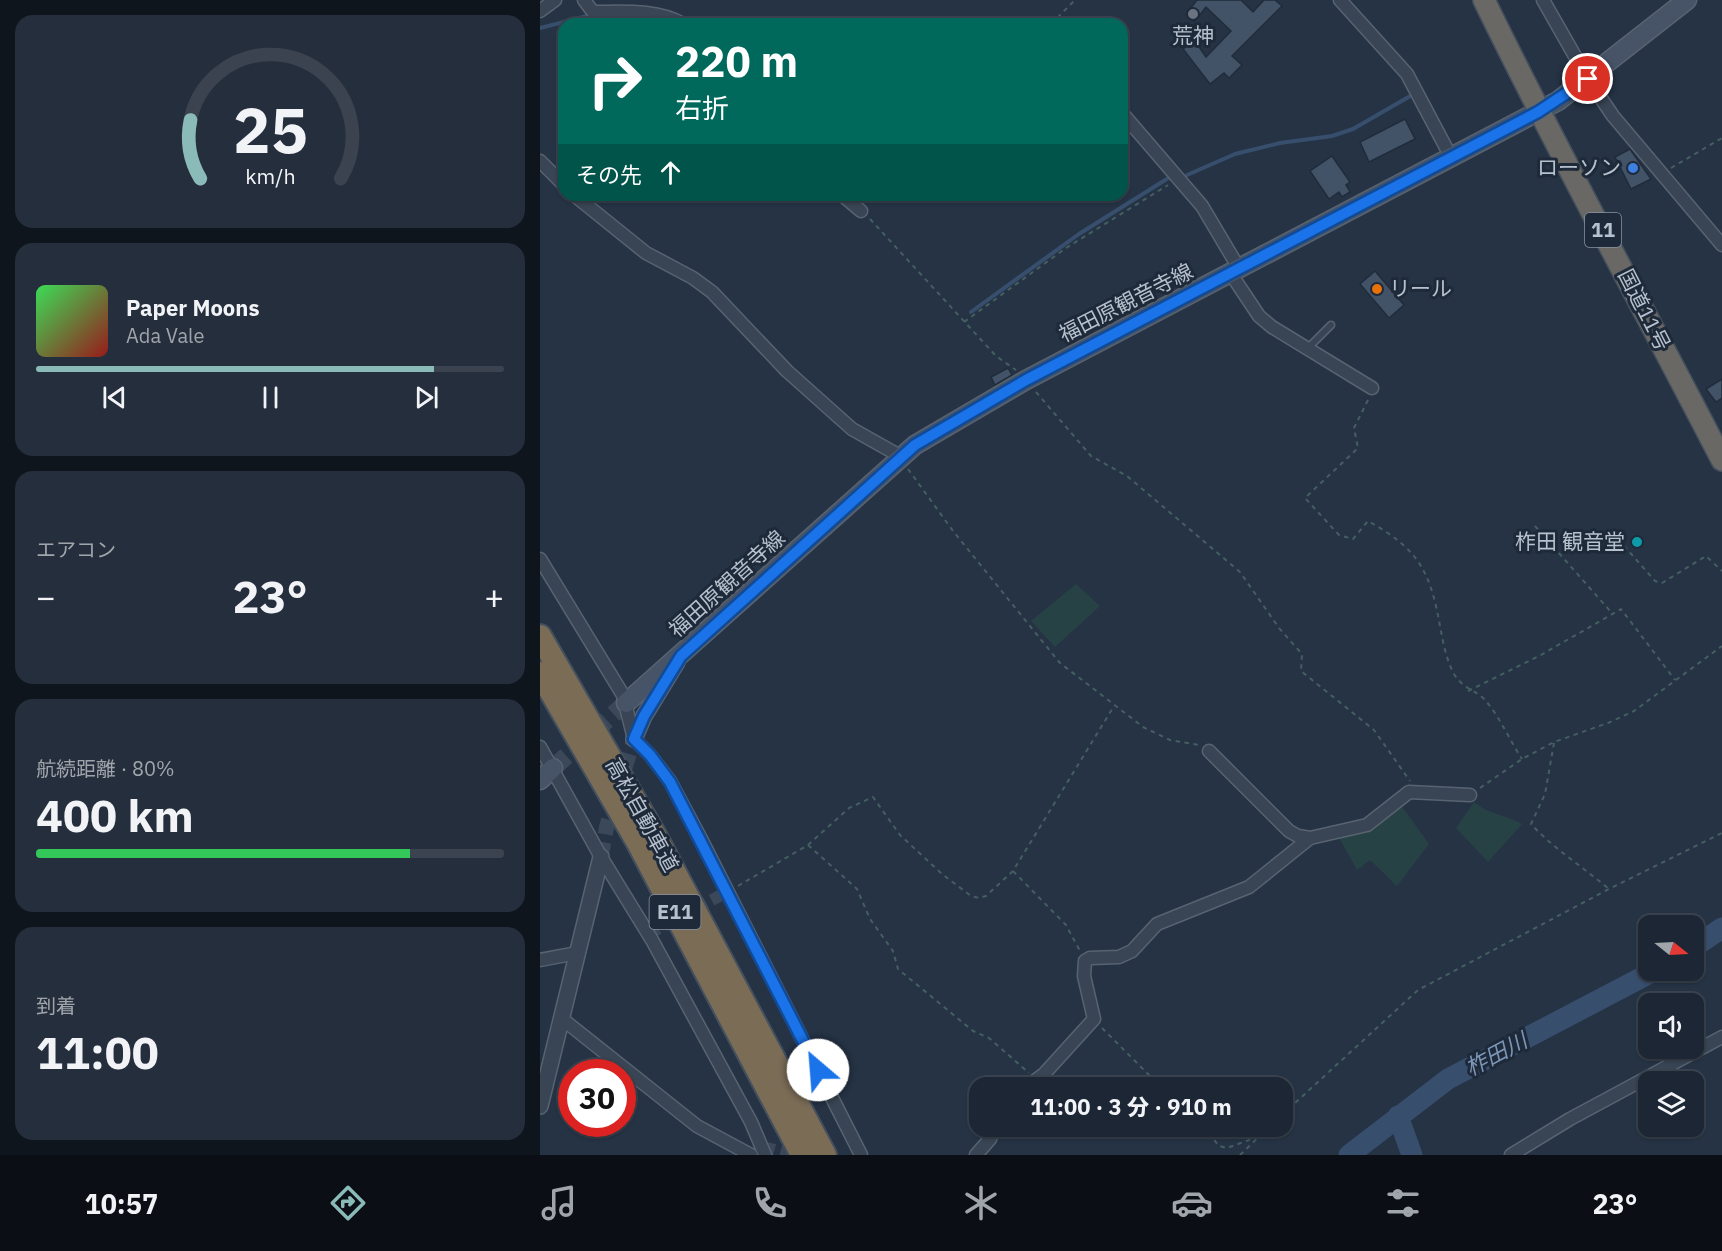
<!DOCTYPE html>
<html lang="ja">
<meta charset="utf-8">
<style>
:root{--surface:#1c2634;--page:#252e3c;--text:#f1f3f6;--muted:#a0a5ac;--line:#3a434f;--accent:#8bbbb9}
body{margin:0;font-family:"IBM Plex Sans","Noto Sans JP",sans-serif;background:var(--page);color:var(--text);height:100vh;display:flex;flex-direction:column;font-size:22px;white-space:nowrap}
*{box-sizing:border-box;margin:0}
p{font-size:20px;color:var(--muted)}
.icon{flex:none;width:33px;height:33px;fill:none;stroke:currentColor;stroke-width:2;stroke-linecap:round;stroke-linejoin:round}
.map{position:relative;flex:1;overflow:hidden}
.panel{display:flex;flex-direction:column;gap:15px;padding:15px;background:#0f151d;width:540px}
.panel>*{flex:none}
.top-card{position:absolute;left:18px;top:18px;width:570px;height:183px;border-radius:18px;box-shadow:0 2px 4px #0004,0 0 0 2px var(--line);background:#00695c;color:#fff;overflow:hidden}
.needle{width:39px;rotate:108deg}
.fabs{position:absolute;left:1098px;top:915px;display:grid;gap:12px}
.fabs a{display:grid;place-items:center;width:66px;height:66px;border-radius:12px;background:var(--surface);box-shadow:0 2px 4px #0004,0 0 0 2px var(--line);font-size:30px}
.speed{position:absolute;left:18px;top:1059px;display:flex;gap:12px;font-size:30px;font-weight:700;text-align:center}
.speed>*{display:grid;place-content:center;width:78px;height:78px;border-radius:50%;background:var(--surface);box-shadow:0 2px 4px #0004,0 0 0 2px var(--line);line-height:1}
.speed .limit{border:9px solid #d22;background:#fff;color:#111}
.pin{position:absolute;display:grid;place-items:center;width:51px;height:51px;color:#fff;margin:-26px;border:3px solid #fff;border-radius:50%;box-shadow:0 2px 6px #0007}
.me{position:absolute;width:66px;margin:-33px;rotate:333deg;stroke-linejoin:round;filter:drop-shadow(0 0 4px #0008)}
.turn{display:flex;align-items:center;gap:21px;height:126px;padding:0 18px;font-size:27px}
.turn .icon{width:78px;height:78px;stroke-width:2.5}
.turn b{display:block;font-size:42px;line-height:51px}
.then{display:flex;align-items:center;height:57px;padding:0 18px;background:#0003;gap:12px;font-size:22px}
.big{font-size:45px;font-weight:800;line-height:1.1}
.panel .tile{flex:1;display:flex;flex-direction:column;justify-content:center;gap:9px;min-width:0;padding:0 21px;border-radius:18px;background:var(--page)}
.panel .dial{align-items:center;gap:0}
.dial svg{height:156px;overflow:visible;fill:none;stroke:var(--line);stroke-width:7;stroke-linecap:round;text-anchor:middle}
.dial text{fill:var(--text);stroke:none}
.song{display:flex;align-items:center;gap:18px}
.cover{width:72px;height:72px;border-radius:9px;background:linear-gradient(135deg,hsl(130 70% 55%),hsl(0 70% 35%))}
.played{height:6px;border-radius:3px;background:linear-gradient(90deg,var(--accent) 85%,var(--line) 85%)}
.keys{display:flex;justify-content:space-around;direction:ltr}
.heat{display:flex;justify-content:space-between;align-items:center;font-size:33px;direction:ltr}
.charge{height:9px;border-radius:4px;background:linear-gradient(90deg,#34c759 80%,var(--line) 0)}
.trip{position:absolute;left:429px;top:1077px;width:324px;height:60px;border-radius:18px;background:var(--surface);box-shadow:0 2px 4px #0004,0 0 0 2px var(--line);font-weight:800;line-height:60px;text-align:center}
.menu{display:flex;height:96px;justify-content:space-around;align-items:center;background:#0b0f15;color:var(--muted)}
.menu .icon{width:42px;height:42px}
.menu .on{color:var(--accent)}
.menu b{font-size:27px;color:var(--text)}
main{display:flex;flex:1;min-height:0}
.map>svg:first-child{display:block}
.green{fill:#274245}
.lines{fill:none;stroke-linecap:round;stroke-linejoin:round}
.stream{stroke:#374e6d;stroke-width:4}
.river{stroke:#374e6d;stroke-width:21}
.building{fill:#435367;stroke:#202c3b;stroke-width:1.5}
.minor-tunnel{stroke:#3b4859;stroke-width:12;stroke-dasharray:12 6;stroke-linecap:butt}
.tertiary-tunnel{stroke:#3b4859;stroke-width:15;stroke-dasharray:15 8;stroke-linecap:butt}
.secondary-tunnel{stroke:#3b4859;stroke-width:18;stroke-dasharray:18 9;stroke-linecap:butt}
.service-casing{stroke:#586371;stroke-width:9}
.minor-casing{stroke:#586371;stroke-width:15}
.tertiary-casing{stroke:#586371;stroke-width:18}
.secondary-casing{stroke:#586371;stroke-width:21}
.trunk-casing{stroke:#44505e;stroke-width:24}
.motorway-casing{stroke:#44505e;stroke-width:26}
.path{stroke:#455f61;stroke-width:2;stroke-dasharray:4.5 4.5;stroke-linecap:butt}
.service{stroke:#394554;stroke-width:6}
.minor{stroke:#394554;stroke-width:12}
.tertiary{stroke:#394554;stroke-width:15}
.secondary{stroke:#475467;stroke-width:18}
.trunk{stroke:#696865;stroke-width:21}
.motorway{stroke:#7b6c56;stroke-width:22}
.route-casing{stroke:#114b97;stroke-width:15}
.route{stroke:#1a73e8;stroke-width:10}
.worship-dot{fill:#6b7280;stroke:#1e2a39;stroke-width:2}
.shop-dot{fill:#3f7fe0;stroke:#1e2a39;stroke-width:2}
.food-dot{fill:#e8710a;stroke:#1e2a39;stroke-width:2}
.culture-dot{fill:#0f9aa8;stroke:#1e2a39;stroke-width:2}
.labels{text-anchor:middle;stroke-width:6;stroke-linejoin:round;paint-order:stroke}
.shield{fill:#1e2a39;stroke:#8993a1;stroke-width:1.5}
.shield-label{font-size:20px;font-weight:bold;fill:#b7c0cd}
.poi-label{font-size:21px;fill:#b7c0cd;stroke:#1e2a39;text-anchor:end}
.street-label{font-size:21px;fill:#b7c0cd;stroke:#1e2a39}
.water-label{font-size:22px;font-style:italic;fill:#7c96b7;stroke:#1e2a39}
</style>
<main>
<section class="panel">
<div class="tile dial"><svg viewBox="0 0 100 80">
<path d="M14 69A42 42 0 1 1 86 69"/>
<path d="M14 69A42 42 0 0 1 9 39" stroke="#8bbbb9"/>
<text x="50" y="56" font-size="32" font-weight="700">25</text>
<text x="50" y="72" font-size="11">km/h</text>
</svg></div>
<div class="tile">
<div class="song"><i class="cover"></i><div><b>Paper Moons</b><p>Ada Vale</p></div></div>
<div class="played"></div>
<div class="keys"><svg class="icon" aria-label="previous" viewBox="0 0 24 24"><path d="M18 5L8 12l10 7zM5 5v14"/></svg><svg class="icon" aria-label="pause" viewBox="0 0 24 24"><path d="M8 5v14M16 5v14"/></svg><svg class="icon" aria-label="next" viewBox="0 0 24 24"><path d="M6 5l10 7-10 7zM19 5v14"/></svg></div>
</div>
<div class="tile"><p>エアコン</p>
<div class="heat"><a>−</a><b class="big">23°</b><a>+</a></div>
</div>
<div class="tile"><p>航続距離 · 80%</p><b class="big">400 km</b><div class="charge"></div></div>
<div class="tile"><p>到着</p><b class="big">11:00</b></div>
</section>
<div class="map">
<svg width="1182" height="1155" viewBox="0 0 1182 1155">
<rect width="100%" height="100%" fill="#253345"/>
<path class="green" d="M 536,584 L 560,606 L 515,647 L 491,621 Z
M 934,802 C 949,815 965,814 982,824 L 948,862 L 916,828 Z
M 861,805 L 889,844 L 857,886 L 830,860 L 817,870 L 799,838 L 833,829 Z"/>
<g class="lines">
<path class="stream" d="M 0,28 L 51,15
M 647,175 L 695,154 L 740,143 L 792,136 L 813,129 L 872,95
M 431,312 L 539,234 L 630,177"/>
<path class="river" d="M 1154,947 L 1182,928
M 858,1116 L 872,1155
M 809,1155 L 908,1079 L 1116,970"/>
</g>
<path class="building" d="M 657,0 L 701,0 L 713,12 L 724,0 L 735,0 L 742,6 L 692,56 L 702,65 L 689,78 L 684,73 L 670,84 L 643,49 L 655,41 L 666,57 L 691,31 L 666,7 L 655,21 L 646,14 Z
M 865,119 L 875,139 L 829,162 L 820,142 Z
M 1090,149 L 1111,179 L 1091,189 L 1075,157 Z
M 792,156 L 810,182 L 806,185 L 810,192 L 802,197 L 799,192 L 789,199 L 770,171 Z
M 835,271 L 864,305 L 849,318 L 820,284 Z
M 468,368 L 472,375 L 455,385 L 451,377 Z
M 1182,379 L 1182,398 L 1176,402 L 1166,389 Z"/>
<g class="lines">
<path class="minor-tunnel" d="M 108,934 L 187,892
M 223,1147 L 253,1155"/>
<path class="tertiary-tunnel" d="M 61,857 L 67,825 L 94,739"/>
<path class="secondary-tunnel" d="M 13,768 L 86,703"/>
<defs>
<path id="service" d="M 768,348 L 791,325"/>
<path id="minor" d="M 44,0 L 53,12 C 83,12 117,9 143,24
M 800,0 L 867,74 L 911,157
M 1003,0 L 1048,79 L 1073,116 L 1182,245
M 0,11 L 15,0
M 582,113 L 662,206 L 700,270
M 0,161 L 24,185
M 34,195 L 106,253 L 153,278 L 172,292 L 247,371 L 312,429 L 360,456
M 302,195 L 321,211
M 691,274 L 719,316 L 732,327 L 832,388
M 0,559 L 83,695 L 94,739 L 110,755 L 130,781 L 161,839 L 321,1155
M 0,747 L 61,857 L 112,940 L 211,1122 L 225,1155
M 669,751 L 749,831 L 758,836 L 770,838
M 0,960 L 37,953
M 21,1018 L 157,1126 L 211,1155
M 485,1088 L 504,1074 L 554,1019 L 544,976 L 545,961 L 550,958 L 579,957 L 592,951 L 617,924 L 709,887 L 770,838 L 827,825 L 869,792 L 930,795
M 436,1155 L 450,1139 L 454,1126
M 971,1155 L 1030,1119 L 1182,1037"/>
<path id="tertiary" d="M 94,739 L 104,716 L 137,662
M 0,1106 L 61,857"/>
<path id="secondary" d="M 86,703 L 375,445 L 486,380 L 1018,101 L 1147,0
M 0,780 L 13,768"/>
<path id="trunk" d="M 944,0 C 1019,155 1103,307 1182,460"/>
<path id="motorway" d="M 0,636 L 116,837 L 285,1155
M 0,673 L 98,843 L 262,1155"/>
</defs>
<use href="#service" class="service-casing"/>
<use href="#minor" class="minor-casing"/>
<use href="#tertiary" class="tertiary-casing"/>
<use href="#secondary" class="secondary-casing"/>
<use href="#trunk" class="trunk-casing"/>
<use href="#motorway" class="motorway-casing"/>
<path class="path" d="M 511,24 L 535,0
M 1131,168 L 1182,138
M 329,202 L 336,195
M 330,219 L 456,356 L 476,370
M 424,322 L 526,248 L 628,185
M 496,392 L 551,456 L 587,476 L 700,572 L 739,628 L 762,654 L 761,671 L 834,730 L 870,781
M 828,400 L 814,428 L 818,448 L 765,498 L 799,535 L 813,539 L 828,521 C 878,549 890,570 900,626 C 903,642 906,659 914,674 C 923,689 936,690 945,700 C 960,717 970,741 982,759
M 368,469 L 413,531 L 520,663 L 603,727 L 630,740 L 659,745
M 995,526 L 1071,612
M 1078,539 L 1115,581 L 1122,583 L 1166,556 L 1182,571
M 928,691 L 1001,655 L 1081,609 L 1135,680
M 1014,743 L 1005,794 L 991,824 C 1014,849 1043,867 1069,889
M 940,788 L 982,759 L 1014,742 L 1068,723 L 1094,711 L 1182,646
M 268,845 L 317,889 L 330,919 L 353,951 L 358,969 L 433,1031 L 449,1038 L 489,1073
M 473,871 L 526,925 L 540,951
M 198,886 L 268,845 L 309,808 L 333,797 L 360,835 L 402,874 L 431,896 L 439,898 L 446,896 L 473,871 L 574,706
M 562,1028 L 622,1088
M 742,1115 L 878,990 L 1069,889 L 1182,833
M 663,1126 L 679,1146 L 687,1148 L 720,1136
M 700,1155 L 730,1126"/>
<use href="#service" class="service"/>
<use href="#minor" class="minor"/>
<use href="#tertiary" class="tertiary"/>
<use href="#secondary" class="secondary"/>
<use href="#trunk" class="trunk"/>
<use href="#motorway" class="motorway"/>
</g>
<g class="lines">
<defs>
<path id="route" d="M 278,1070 L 130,782 L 110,755 L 94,739 L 104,716 L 141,656 L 375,445 L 486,380 L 998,112 L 1048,79"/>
</defs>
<use href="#route" class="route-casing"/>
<use href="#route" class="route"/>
</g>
<circle class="worship-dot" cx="653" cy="14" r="6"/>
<circle class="shop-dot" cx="1093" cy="168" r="6"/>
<circle class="food-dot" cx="837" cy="289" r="6"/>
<circle class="culture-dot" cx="1097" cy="542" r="6"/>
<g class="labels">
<g class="shield">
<rect x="1045" y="213" width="36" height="34" rx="4.5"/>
<rect x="109.5" y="895" width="51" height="34" rx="4.5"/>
</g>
<g class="shield-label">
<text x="1063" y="237">11</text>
<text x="135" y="919">E11</text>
</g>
<g class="poi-label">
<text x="653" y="43" text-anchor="middle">荒神</text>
<text x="1081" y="175">ローソン</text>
<text x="849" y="296" text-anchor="start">リール</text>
<text x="1085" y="549">柞田 観音堂</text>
</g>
<g class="street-label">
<text transform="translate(586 303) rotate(-27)" y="7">福田原観音寺線</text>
<text transform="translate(1104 310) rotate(63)" y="7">国道11号</text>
<text transform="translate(187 584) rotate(-42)" y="7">福田原観音寺線</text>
<text transform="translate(102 815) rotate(61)" y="7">高松自動車道</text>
</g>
<g class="water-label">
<text transform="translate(956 1054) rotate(-28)" y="8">柞田川</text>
</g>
</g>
</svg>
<div class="fabs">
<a><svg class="needle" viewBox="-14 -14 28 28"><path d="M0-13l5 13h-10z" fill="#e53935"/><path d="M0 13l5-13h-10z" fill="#a0a5ac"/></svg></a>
<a><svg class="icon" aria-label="sound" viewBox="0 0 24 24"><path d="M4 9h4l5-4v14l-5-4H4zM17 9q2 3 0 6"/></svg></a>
<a><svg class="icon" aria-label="layers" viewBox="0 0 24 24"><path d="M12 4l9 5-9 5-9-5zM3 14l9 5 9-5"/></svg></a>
</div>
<div class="speed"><div class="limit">30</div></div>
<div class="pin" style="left:1048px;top:79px;background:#d93025"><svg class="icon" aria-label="arrive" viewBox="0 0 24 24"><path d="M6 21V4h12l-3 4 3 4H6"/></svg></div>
<svg class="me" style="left:278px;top:1070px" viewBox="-20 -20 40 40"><circle r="19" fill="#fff"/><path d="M0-13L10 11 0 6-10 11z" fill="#1a73e8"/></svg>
<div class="trip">11:00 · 3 分 · 910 m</div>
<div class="top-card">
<div class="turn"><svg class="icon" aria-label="right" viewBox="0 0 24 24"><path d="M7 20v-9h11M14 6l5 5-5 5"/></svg><div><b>220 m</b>右折</div></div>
<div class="then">その先<svg class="icon" aria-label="ahead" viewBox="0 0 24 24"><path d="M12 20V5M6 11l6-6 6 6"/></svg></div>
</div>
</div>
</main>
<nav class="menu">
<b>10:57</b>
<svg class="icon on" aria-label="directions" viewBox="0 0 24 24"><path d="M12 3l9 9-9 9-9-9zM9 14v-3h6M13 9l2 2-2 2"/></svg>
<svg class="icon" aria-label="music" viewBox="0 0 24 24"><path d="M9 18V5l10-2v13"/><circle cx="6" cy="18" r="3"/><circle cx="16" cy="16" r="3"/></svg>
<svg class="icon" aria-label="phone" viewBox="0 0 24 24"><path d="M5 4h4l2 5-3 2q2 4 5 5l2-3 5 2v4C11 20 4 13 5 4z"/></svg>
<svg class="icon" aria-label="climate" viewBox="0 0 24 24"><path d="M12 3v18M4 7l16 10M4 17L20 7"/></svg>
<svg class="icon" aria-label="car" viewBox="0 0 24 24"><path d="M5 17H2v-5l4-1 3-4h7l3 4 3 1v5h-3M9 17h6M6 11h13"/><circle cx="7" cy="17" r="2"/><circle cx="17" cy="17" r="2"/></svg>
<svg class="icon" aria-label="filters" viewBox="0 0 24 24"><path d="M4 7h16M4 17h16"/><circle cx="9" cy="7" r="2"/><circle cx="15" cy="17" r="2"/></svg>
<b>23°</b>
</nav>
